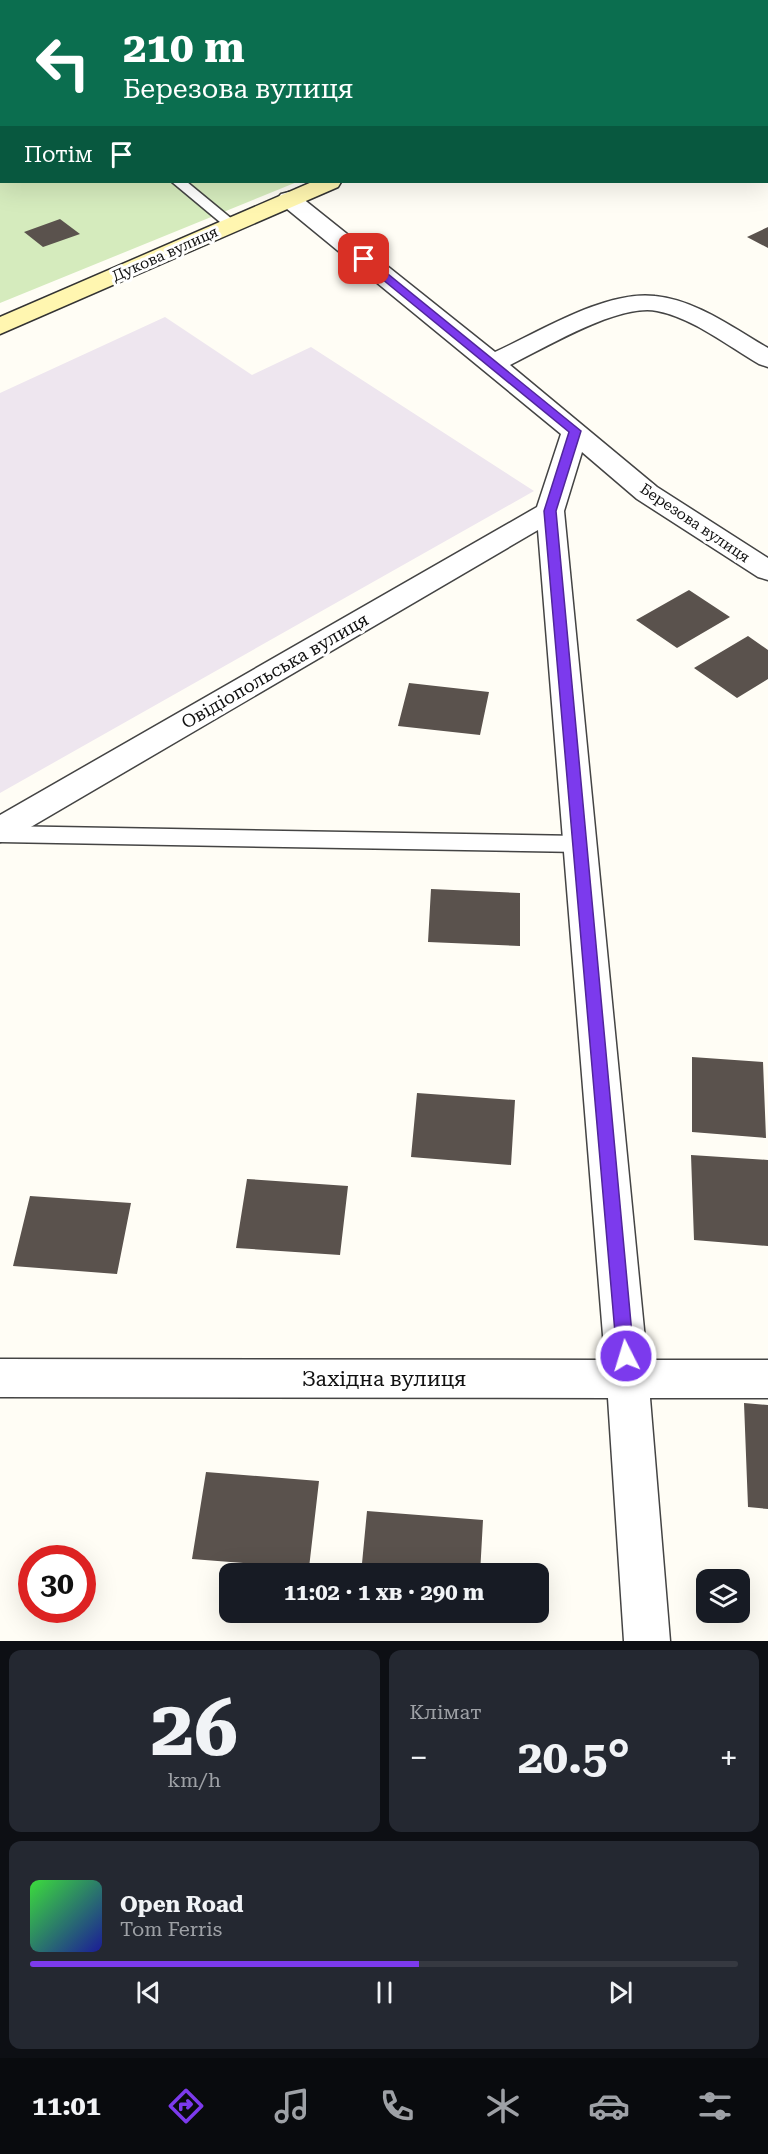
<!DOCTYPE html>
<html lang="uk">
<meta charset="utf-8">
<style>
:root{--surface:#171b24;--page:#242831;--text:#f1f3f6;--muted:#9ea1a6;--line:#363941;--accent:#7c3aed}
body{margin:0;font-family:"Roboto Serif",serif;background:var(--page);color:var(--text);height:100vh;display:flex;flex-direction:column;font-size:22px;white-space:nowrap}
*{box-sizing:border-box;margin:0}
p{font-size:20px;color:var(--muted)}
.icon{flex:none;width:33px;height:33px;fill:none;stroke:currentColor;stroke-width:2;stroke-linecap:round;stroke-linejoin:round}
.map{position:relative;height:1641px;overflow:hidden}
.side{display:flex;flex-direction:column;gap:9px;padding:9px;background:#0d0f14;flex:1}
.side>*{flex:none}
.guide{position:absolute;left:0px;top:0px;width:768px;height:183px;box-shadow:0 6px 24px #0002;background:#0b6e4f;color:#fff;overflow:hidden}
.fabs{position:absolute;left:696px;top:1569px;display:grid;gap:12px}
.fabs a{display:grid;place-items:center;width:54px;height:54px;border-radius:12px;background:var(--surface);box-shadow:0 6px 24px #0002;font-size:30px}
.speed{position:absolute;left:18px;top:1545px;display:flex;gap:12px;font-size:30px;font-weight:700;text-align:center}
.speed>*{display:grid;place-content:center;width:78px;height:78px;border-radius:50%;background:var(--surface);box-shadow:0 6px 24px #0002;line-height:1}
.speed .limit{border:9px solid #d22;background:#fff;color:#111}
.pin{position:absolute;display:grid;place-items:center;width:51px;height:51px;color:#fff;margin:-26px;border-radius:12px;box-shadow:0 3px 9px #0006}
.me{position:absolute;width:66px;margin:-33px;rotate:355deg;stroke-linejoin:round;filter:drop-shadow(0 0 4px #0008)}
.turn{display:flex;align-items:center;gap:21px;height:126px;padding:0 24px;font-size:27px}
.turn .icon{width:78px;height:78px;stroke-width:2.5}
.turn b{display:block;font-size:42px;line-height:51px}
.then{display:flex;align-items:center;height:57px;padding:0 24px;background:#0003;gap:12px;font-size:22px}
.big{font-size:45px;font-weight:700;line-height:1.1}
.side .card{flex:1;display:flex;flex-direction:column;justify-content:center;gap:9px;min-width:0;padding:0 21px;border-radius:12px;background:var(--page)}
.side .dial{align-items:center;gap:0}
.dial b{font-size:78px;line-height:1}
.song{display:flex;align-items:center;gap:18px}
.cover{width:72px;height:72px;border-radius:9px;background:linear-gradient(135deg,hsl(120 70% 55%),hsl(240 70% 35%))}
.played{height:6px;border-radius:3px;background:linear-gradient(90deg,var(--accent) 55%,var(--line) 55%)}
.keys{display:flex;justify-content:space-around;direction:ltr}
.heat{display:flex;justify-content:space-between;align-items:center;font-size:33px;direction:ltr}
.side .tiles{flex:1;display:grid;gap:9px;grid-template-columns:1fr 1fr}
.card:last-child{grid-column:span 2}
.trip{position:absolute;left:219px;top:1563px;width:330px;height:60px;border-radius:12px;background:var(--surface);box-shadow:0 6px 24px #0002;font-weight:700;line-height:60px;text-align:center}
.menu{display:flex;height:96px;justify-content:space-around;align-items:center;background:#090b0e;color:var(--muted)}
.menu .icon{width:42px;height:42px}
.menu .selected{color:var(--accent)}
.menu b{font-size:27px;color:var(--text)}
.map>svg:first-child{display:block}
.industrial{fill:#eee6ef}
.green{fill:#d5ebbd}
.building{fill:#5a524d}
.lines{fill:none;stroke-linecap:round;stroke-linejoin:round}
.lane-casing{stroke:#444;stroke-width:3}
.street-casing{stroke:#444;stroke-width:3}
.secondary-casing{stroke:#333;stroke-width:3}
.lane{fill:#fff;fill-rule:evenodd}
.street{fill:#fff;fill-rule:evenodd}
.secondary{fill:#fff6b0;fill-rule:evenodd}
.route{fill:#7c3aed;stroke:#51269a;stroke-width:1.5}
.labels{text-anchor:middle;stroke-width:6;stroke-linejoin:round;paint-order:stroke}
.far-street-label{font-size:15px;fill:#111;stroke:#fff}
.street-label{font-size:18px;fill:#111;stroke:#fff}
.near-street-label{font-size:21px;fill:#111;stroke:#fff}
</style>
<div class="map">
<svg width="768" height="1641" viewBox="0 0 768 1641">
<rect width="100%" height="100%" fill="#fffdf5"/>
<path class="industrial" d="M 165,317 L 252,375 L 311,347 L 534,491 L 0,793 L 0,393 Z"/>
<path class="green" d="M 0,0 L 724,0 L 2,2 L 2,182 L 297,182 L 0,303 Z"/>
<path class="building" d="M 60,219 L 80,234 L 43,247 L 24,232 Z
M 768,227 L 768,248 L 747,237 Z
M 689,590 L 730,617 L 677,648 L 636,620 Z
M 748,636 L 768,650 L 768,679 L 737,698 L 694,668 Z
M 409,683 L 489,692 L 480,735 L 398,726 Z
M 431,889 L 520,893 L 520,946 L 428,942 Z
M 692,1057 L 763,1062 L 766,1138 L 692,1132 Z
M 417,1093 L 515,1100 L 511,1165 L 411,1157 Z
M 691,1155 L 768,1160 L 768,1246 L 694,1240 Z
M 247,1179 L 348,1186 L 340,1255 L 236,1248 Z
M 30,1196 L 131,1203 L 117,1274 L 13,1266 Z
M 744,1403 L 768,1405 L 768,1509 L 748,1507 Z
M 206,1472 L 319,1481 L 309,1568 L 192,1559 Z
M 367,1511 L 483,1520 L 480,1574 L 361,1574 Z"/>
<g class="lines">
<defs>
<path id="lane" d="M 244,0 L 258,0 L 259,2 L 245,2 Z
M 279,0 L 296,0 L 278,2 Z
M 0,30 L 2,30 L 2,40 L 0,39 Z
M 172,182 L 187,182 L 238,224 L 231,228 L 226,227 Z
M 0,826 L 580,836 L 588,839 L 591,844 L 588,849 L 580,852 L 0,842 Z"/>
<path id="street" d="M 289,192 L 297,194 L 495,352 C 539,332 606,290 655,296 C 696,300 733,328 768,348 L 768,367 L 759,364 C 728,346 693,318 657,311 C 619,303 545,348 510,365 L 657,487 L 768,558 L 768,580 L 758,577 L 637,499 L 582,452 L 564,511 L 647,1360 L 768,1360 L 768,1398 L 650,1398 L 670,1641 L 624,1641 L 608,1398 L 0,1397 L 0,1359 L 605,1360 L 538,530 L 12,838 L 0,842 L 0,815 L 537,507 L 561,434 L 281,204 L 277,199 L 281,194 Z"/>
<path id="secondary" d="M 734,0 L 757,0 L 733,2 Z
M 312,182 L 341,182 L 338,187 L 0,334 L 0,317 Z"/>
</defs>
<use href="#lane" class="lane-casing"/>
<use href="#street" class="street-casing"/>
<use href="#secondary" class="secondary-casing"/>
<use href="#lane" class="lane"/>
<use href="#street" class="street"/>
<use href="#secondary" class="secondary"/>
</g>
<path class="route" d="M 360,257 L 367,257 L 581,431 L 556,511 L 634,1356 L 632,1362 L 626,1364 L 619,1362 L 617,1356 L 544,511 L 569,432 L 360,261 Z"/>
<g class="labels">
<g class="far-street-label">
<text transform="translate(165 254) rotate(-24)" y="5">Дукова вулиця</text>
<text transform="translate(695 523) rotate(34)" y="5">Березова вулиця</text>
</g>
<g class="street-label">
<text transform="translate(275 671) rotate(-30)" y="6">Овідіопольська вулиця</text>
</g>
<g class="near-street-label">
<text x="384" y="1386">Західна вулиця</text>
</g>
</g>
</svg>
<div class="fabs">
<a><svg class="icon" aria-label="layers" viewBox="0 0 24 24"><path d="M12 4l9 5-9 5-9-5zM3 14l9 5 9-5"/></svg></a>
</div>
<div class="speed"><div class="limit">30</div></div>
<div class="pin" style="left:364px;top:259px;background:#d93025"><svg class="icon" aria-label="arrive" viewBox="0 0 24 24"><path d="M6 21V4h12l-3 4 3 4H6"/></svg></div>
<svg class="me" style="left:626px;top:1356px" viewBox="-20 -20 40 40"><circle r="17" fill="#7c3aed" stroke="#fff" stroke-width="3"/><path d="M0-11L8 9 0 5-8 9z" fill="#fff"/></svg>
<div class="trip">11:02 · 1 хв · 290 m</div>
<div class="guide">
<div class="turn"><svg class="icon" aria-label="left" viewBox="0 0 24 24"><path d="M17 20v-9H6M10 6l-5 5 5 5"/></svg><div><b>210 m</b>Березова вулиця</div></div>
<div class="then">Потім<svg class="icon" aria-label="arrive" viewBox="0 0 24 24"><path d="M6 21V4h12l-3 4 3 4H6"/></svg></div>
</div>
</div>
<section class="side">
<div class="tiles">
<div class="card dial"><b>26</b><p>km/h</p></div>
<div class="card"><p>Клімат</p>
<div class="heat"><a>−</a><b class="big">20.5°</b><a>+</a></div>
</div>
<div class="card">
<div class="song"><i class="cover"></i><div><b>Open Road</b><p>Tom Ferris</p></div></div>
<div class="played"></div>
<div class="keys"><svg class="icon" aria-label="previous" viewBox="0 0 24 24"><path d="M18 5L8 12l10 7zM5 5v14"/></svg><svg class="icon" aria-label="pause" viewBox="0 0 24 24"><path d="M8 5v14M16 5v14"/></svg><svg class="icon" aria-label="next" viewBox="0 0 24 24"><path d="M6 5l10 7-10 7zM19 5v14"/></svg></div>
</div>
</div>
</section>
<nav class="menu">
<b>11:01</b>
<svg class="icon selected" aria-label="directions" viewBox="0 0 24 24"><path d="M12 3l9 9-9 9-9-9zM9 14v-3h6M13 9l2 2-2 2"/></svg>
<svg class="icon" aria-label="music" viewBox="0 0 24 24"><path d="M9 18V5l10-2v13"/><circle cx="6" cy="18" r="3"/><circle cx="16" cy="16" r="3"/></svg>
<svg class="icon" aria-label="phone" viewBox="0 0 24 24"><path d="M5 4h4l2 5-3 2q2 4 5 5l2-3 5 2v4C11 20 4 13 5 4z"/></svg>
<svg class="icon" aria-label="climate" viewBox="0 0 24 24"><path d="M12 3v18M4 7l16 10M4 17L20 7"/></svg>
<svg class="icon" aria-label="car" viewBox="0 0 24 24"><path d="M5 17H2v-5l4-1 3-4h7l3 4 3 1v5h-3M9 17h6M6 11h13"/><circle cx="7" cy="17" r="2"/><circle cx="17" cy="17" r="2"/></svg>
<svg class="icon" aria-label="filters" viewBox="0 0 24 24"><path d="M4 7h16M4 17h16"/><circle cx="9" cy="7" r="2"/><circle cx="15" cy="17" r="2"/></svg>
</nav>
